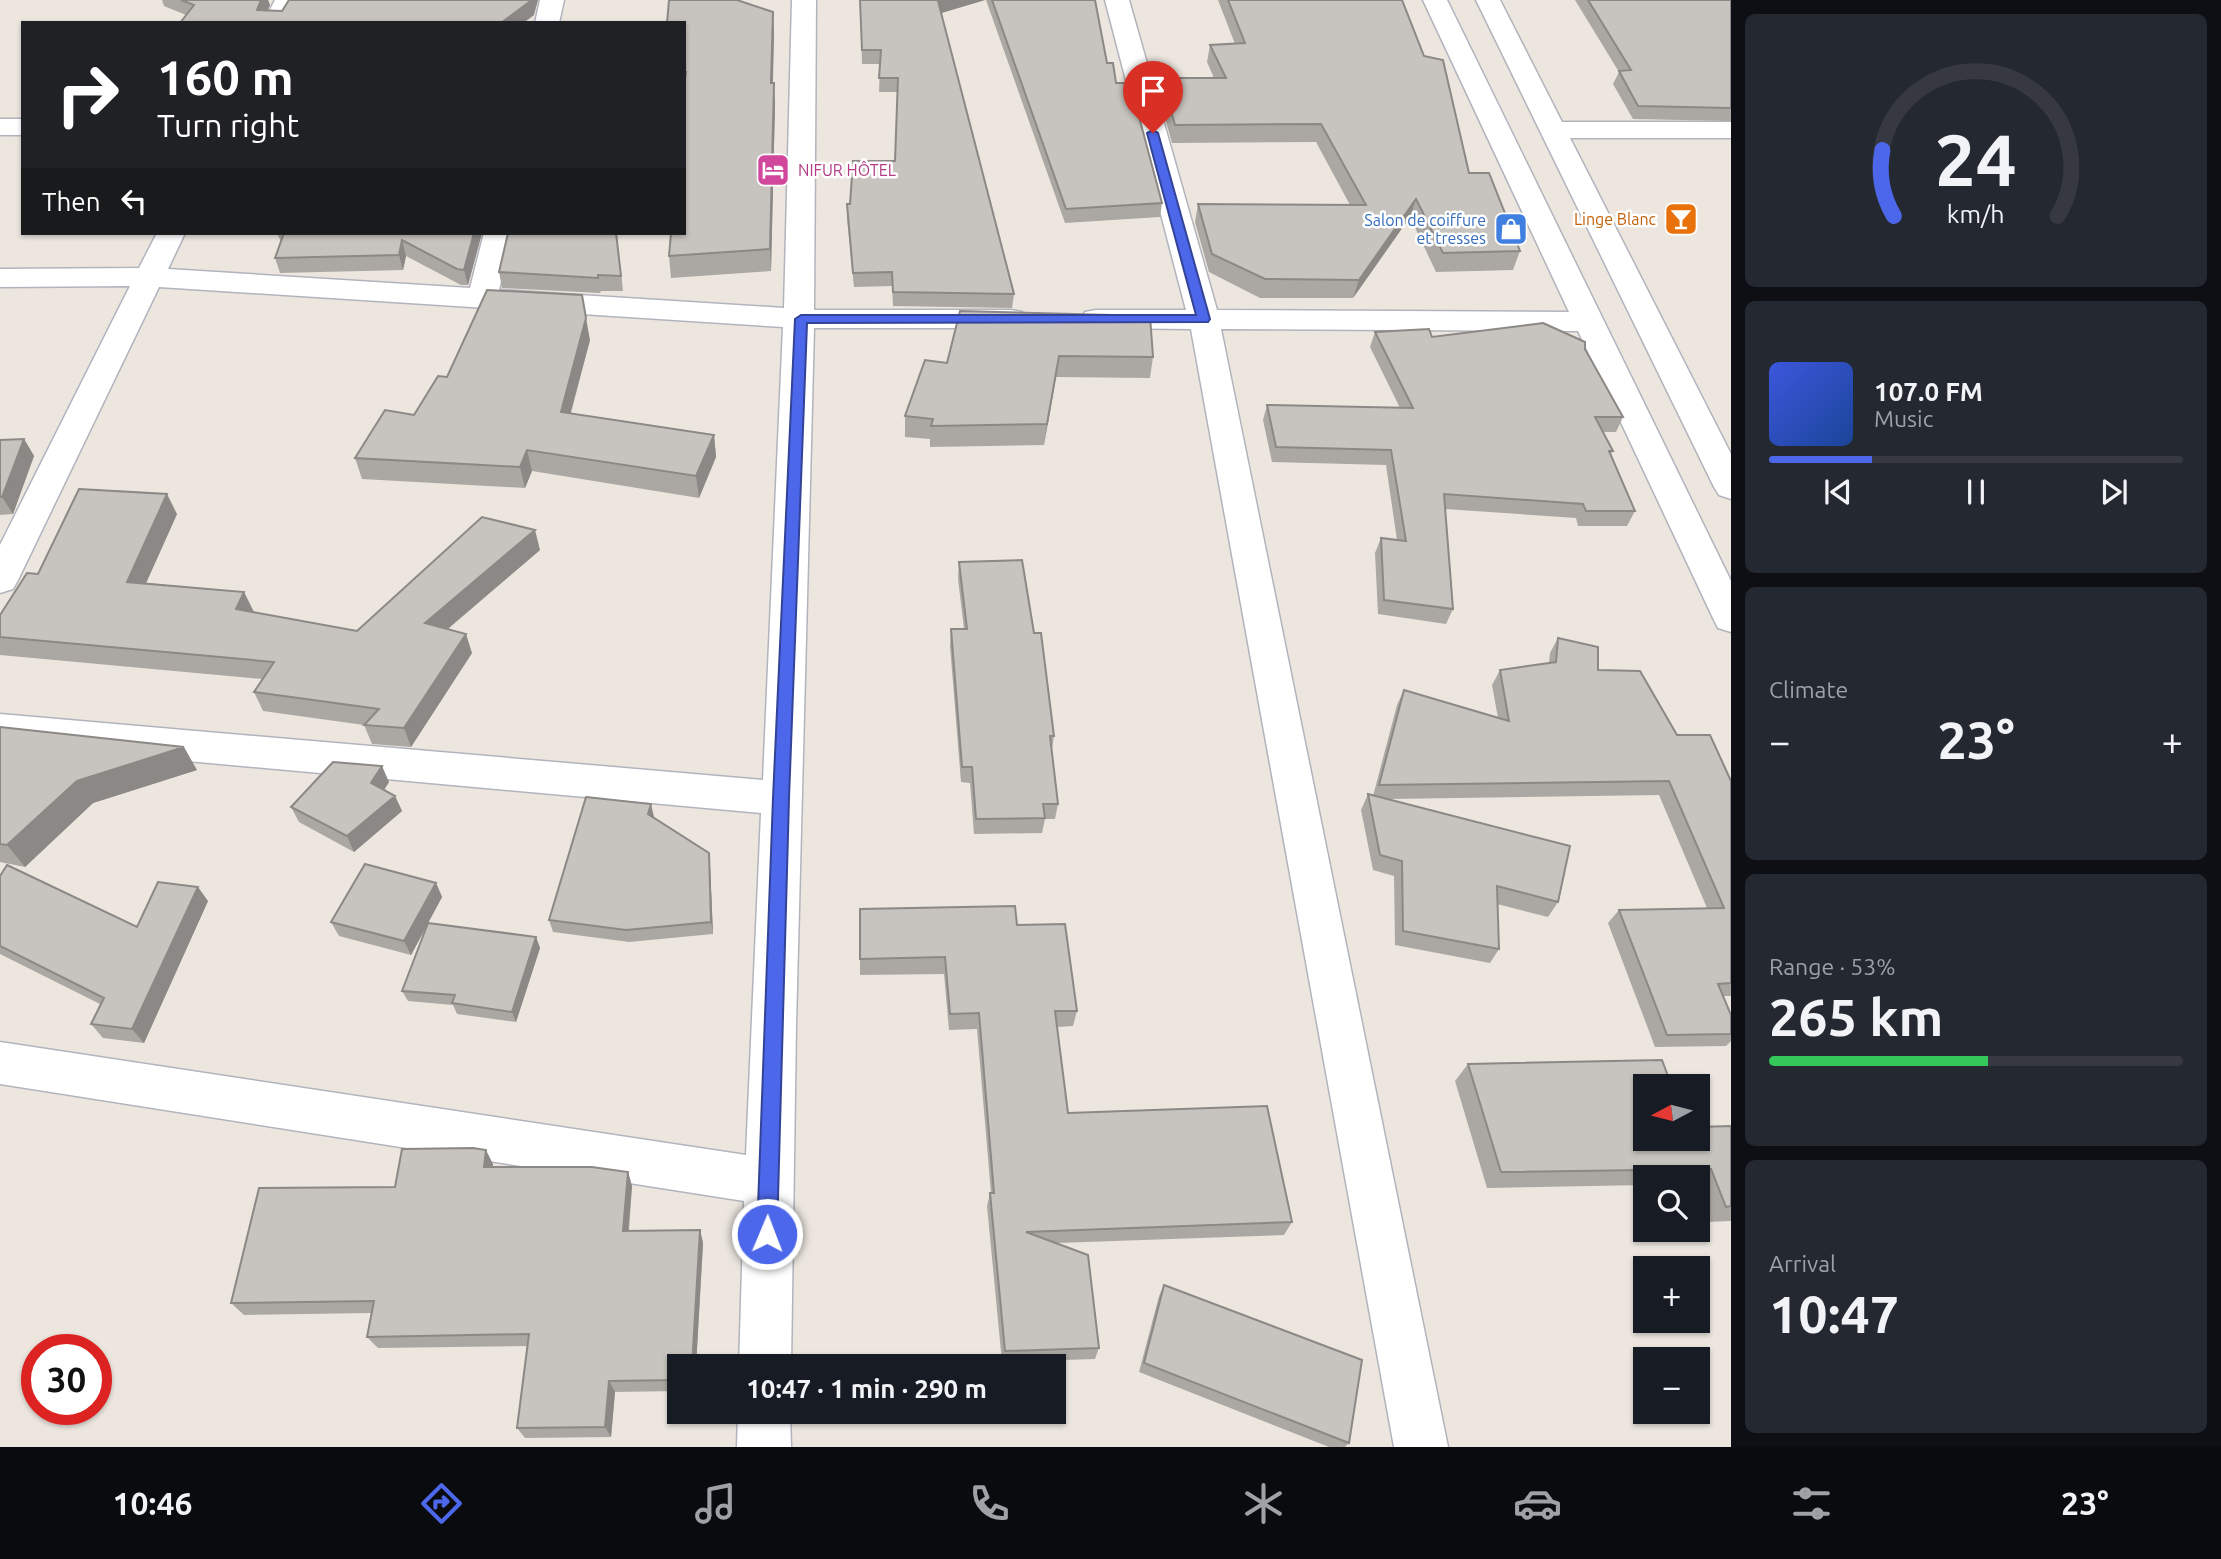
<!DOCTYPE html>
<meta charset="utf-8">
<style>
:root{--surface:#171b24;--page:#242831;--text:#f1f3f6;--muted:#9ea1a6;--line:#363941;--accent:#4d67ea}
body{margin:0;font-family:Ubuntu,sans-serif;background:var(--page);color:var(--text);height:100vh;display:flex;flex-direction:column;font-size:26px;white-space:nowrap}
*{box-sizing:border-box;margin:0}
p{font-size:23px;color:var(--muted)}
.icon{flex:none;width:38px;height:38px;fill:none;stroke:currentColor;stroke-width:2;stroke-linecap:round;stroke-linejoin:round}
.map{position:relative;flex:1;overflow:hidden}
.side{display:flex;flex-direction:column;gap:14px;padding:14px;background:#0d0f14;width:490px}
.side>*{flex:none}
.hud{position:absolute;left:21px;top:21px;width:665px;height:214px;border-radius:0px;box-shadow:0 2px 5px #0004;background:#202124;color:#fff;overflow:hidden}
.needle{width:46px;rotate:263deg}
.buttons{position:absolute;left:1633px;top:1074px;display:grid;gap:14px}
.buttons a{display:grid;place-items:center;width:77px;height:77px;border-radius:0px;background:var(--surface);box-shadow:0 2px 5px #0004;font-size:35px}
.speed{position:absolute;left:21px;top:1334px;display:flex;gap:14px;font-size:35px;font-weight:700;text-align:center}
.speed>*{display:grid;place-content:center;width:91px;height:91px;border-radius:50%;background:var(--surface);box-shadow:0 2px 5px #0004;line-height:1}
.speed .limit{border:10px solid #d22;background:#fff;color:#111}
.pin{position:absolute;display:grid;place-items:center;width:60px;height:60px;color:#fff;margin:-72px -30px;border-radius:50% 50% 50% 0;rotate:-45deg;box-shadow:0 0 7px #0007}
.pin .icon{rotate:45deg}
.me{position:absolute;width:77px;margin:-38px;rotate:1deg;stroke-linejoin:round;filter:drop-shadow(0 0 5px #0008)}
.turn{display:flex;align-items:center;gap:24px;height:147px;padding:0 21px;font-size:32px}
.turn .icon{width:91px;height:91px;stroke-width:2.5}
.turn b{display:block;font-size:49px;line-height:60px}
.then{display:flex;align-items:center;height:66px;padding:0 21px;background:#0003;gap:14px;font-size:26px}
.big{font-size:52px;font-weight:700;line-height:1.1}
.side .tile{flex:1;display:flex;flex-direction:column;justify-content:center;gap:10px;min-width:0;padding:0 24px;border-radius:10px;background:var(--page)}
.side .dial{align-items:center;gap:0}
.dial svg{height:182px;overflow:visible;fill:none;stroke:var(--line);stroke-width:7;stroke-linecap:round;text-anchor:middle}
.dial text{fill:var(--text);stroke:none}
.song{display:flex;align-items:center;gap:21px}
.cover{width:84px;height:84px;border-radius:10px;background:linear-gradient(135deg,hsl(230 70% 55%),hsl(220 70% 35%))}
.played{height:7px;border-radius:4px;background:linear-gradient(90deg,var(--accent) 25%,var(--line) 25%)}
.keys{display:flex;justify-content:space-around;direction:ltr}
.heat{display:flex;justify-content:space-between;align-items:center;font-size:38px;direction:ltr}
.charge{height:10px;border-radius:5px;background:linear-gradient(90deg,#34c759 53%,var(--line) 0)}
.trip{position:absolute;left:667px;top:1354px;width:399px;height:70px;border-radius:0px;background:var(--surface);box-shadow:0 2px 5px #0004;font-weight:700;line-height:70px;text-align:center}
.menu{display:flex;height:112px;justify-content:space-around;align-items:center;background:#090b0e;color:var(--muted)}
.menu .icon{width:49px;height:49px}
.menu .active{color:var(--accent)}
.menu b{font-size:32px;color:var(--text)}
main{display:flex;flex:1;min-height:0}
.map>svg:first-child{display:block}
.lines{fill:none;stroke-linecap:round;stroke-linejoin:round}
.minor-casing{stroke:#b2b4bd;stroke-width:3}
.minor{fill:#fff;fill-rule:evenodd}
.wall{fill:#aba8a3}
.shaded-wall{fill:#8b8885}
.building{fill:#c7c3be;stroke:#8b8885;stroke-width:2}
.route{fill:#4d67ea;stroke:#324398;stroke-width:2}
.labels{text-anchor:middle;stroke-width:5;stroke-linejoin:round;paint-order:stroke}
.far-hotel-label{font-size:16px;fill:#b23c85;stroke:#fff;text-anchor:start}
.far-food-label{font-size:16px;fill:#c56008;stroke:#fff;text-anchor:end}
.far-shop-label{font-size:16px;fill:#366cbe;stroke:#fff;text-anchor:end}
</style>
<main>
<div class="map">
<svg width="1731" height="1447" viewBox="0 0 1731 1447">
<rect width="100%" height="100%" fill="#ece6df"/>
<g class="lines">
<defs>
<path id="minor" d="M 275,0 L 299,0 L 287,23 L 263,23 Z
M 540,0 L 564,0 L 559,23 L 535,23 Z
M 792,0 L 816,0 L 814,310 L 1011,310 L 1022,312 L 1026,319 L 1022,326 L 1011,328 L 814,328 L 796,1025 L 791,1367 L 739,1367 L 744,1201 L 0,1084 L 0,1042 L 746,1155 L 761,813 L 0,744 L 0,714 L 763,780 L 783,327 L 159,287 L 18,580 L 13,589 L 0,593 L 0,545 L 130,286 L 0,287 L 0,269 L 139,268 L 157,233 L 185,233 L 168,269 L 470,288 L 484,233 L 512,233 L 499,290 L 784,308 Z
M 1105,0 L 1129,0 L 1217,310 L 1569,312 L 1423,0 L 1447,0 L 1731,581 L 1731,632 L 1718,628 L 1713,618 L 1578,331 L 1221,329 L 1448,1447 L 1394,1447 L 1191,329 L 1096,328 L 1085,326 L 1081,319 L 1085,312 L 1096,310 L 1186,310 Z
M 1476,0 L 1500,0 L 1562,122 L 1731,122 L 1731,138 L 1570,138 L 1731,454 L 1731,499 L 1719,495 L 1714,487 Z
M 0,119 L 23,119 L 23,135 L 0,135 Z
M 738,1412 L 790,1412 L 791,1447 L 737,1447 Z"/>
</defs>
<use href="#minor" class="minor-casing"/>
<use href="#minor" class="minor"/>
</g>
<path class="wall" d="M 162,0 L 268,0 L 270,5 L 267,11 L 534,15 L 523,23 L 180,23 L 186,15 L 164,6 Z
M 860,0 L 985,0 L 941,13 L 1014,294 L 1012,308 L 893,306 L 892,286 L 854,287 L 847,218 L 847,204 L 850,204 L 895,161 L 897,92 L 879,92 L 880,64 L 862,64 Z
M 986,0 L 1095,0 L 1107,63 L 1116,83 L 1162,203 L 1160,217 L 1065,223 Z
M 1218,0 L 1402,0 L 1469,173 L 1520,251 L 1513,270 L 1436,272 L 1410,217 L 1353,298 L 1260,298 L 1209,272 L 1195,222 L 1198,204 L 1350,205 L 1316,142 L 1172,143 L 1159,96 L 1162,78 L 1214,78 L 1207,62 L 1210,45 L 1235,44 Z
M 1575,0 L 1731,0 L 1731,121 L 1633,119 L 1613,84 L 1619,72 Z
M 773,12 L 774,33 L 773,83 L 775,104 L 771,271 L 671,278 L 669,256 L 684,233 L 684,23 Z
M 277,233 L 482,233 L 468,285 L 461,285 L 406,256 L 403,270 L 280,273 L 275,258 L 281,242 Z
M 508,233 L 617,233 L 623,291 L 601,291 L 600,293 L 502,288 L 499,272 Z
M 960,311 L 1153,357 L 1150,378 L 1056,377 L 1044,445 L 930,447 L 930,439 L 905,437 L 905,416 L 947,363 Z
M 1375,332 L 1585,349 L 1623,417 L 1616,432 L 1603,432 L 1613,451 L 1610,455 L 1635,511 L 1627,526 L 1578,526 L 1576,518 L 1445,509 L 1453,609 L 1446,624 L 1378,614 L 1375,553 L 1381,538 L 1397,540 L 1386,465 L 1272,462 L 1263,420 L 1267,405 L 1400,408 L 1370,347 Z
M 590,340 L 571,413 L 714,435 L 716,457 L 699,498 L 532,471 L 525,488 L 362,479 L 355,458 L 414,415 L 447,377 Z
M 24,439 L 34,456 L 13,514 L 0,515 L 0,440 Z
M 177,514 L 146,583 L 244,592 L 253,612 L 357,631 L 540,550 L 448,629 L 472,653 L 411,747 L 372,744 L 364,725 L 263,711 L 254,692 L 262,679 L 0,655 L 0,615 L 38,574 Z
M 959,562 L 1034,633 L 1054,736 L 1052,749 L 1058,804 L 1055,819 L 1045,819 L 1042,833 L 974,834 L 970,783 L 961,782 L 950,646 L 951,629 L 964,629 L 958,579 Z
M 1558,638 L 1677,735 L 1731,781 L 1731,996 L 1723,996 L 1731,1015 L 1731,1041 L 1726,1046 L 1655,1047 L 1608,923 L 1619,910 L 1707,908 L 1659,795 L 1388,799 L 1558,902 L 1548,917 L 1497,904 L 1499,949 L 1490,963 L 1395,945 L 1394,876 L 1373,870 L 1361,810 L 1368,794 L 1373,796 L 1397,705 L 1404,690 L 1498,718 L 1492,685 L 1500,670 L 1549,663 L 1550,653 Z
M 0,727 L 197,770 L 93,803 L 25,867 L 0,862 Z
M 389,782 L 384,790 L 395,796 L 402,811 L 354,852 L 299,822 L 291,807 Z
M 653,817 L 709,853 L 710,865 L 713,934 L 629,942 L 553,932 L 549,920 L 654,817 Z
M 0,876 L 137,927 L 208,901 L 144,1043 L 103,1038 L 91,1024 L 100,1004 L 0,954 Z
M 436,883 L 442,897 L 428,923 L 536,937 L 540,948 L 516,1022 L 457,1014 L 453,1005 L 408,1001 L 402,991 L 427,926 L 411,955 L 339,936 L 331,922 Z
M 860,909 L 1017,925 L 1077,1011 L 1073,1026 L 1057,1027 L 1068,1113 L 1292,1222 L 1284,1235 L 1057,1243 L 1099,1348 L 1095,1359 L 1002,1362 L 987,1206 L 990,1193 L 991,1193 L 977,1029 L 949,1030 L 944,974 L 860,975 Z
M 1468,1064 L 1645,1139 L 1731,1126 L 1731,1221 L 1707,1222 L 1698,1197 L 1698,1178 L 1645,1178 L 1645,1185 L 1487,1188 L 1455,1081 Z
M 493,1164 L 493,1167 L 628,1172 L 632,1186 L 629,1231 L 700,1230 L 703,1243 L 696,1367 L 679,1367 L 679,1391 L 615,1392 L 611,1437 L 525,1438 L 517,1428 L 527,1346 L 378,1348 L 367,1337 L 372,1313 L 244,1315 L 231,1303 L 395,1187 Z
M 1164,1285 L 1349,1443 L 1345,1447 L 1329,1447 L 1139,1372 L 1159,1296 Z"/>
<path class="shaded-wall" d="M 261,0 L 268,0 L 270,5 L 262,23 L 257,10 Z
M 532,0 L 538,0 L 534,15 L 523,23 L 501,23 Z
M 941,0 L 985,0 L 938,14 L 938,1 Z
M 773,12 L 774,33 L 772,104 L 771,83 Z
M 774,83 L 775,104 L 771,271 L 770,249 Z
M 1416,199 L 1410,217 L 1353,298 L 1359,280 Z
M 474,233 L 482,233 L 468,285 L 464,270 Z
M 402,240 L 406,256 L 403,270 L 399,255 Z
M 586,318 L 590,340 L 565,433 L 561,412 Z
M 1059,356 L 1056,377 L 1044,445 L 1047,424 Z
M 714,435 L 716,457 L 699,498 L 696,476 Z
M 24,439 L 34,456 L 13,514 L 2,497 Z
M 527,450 L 532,471 L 525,488 L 520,467 Z
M 167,494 L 177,514 L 138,601 L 127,582 Z
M 535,530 L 540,550 L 432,642 L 425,623 Z
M 244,592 L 254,612 L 245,628 L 236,609 Z
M 466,634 L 472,653 L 411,747 L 404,728 Z
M 184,747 L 197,770 L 93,803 L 25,867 L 7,845 L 77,781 Z
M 382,766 L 389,782 L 378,799 L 371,783 Z
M 395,796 L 402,811 L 354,852 L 347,836 Z
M 651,804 L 654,817 L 651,827 L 648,814 Z
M 709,853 L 710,865 L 713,934 L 711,922 Z
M 436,883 L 442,897 L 411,955 L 404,941 Z
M 198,887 L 208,901 L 144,1043 L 132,1029 Z
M 536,937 L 540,948 L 516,1022 L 512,1012 Z
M 486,1150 L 493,1164 L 491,1181 L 484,1167 Z
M 628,1172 L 632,1186 L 627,1244 L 623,1231 Z
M 700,1230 L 703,1243 L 696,1367 L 692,1367 Z
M 609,1381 L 615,1392 L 611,1437 L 605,1427 Z"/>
<path class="building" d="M 181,0 L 261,0 L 257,10 L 282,11 L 289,0 L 532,0 L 501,23 L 180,23 L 194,5 Z
M 669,0 L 737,0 L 773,12 L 771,83 L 774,83 L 770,249 L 669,256 L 671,233 L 684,233 L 684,87 L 686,72 L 684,72 L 684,23 L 667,23 Z
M 860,0 L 941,0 L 938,1 L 1014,294 L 893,292 L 892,272 L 853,273 L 847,204 L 850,204 L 853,161 L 895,161 L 898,78 L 879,78 L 881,50 L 862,50 Z
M 992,0 L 1095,0 L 1107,63 L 1113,63 L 1116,83 L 1130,83 L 1162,203 L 1066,209 Z
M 1228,0 L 1402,0 L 1424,56 L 1443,60 L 1469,173 L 1489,173 L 1520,251 L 1443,253 L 1416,199 L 1359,280 L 1265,279 L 1212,254 L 1198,204 L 1366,205 L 1321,124 L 1175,125 L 1162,78 L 1226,78 L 1210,45 L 1245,43 Z
M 1588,0 L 1731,0 L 1731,108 L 1638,106 L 1619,71 L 1631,70 Z
M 284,233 L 474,233 L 464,270 L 457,269 L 402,240 L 399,255 L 275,258 Z
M 508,233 L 616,233 L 621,276 L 598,275 L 598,278 L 499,272 Z
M 487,290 L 582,295 L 586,318 L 561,412 L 714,435 L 696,476 L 527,450 L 520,467 L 355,458 L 385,410 L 414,415 L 438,376 L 447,377 Z
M 960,311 L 1150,316 L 1153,357 L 1059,356 L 1047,424 L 931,426 L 933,419 L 905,416 L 925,360 L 947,363 Z
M 1543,323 L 1585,342 L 1585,349 L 1623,417 L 1595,417 L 1613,451 L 1609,451 L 1635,511 L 1586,511 L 1583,504 L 1444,494 L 1453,609 L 1384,600 L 1381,538 L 1406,541 L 1391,450 L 1276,447 L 1267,405 L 1413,408 L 1375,332 L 1429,329 L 1432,337 Z
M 24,439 L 2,497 L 0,497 L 0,440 Z
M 79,489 L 167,494 L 127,582 L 244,592 L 236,609 L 357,631 L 482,517 L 535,530 L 425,623 L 466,634 L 404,728 L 364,725 L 379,709 L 254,692 L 274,662 L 0,637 L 0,615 L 27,573 L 38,574 Z
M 1022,560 L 1034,633 L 1041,633 L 1054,736 L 1050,736 L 1058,804 L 1043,804 L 1045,818 L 976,819 L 972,767 L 962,767 L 951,629 L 967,629 L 959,562 Z
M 1558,638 L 1598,647 L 1598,670 L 1640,671 L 1677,735 L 1710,735 L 1731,781 L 1731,983 L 1718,984 L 1731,1015 L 1731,1034 L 1667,1035 L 1619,910 L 1724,908 L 1669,781 L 1379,785 L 1404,690 L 1509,721 L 1500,670 L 1556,662 Z
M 0,727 L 184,747 L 77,781 L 7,845 L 0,844 Z
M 333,762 L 382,766 L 371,783 L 395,796 L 347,836 L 291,807 Z
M 1368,794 L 1570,846 L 1558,902 L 1497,886 L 1499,949 L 1403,931 L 1402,861 L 1380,855 Z
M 586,797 L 651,804 L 648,814 L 709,853 L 711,922 L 626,930 L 549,920 Z
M 365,864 L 436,883 L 404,941 L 331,922 Z
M 7,865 L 137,927 L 158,882 L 198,887 L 132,1029 L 91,1024 L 104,998 L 0,946 L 0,876 Z
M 1015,906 L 1017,925 L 1065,924 L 1077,1011 L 1055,1011 L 1068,1113 L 1267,1106 L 1292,1222 L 1026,1232 L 1088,1255 L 1099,1348 L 1005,1351 L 990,1193 L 994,1193 L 979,1013 L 950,1014 L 945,957 L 860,959 L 860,909 Z
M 428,923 L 536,937 L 512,1012 L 452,1003 L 455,995 L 402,991 Z
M 1662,1060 L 1672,1087 L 1645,1087 L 1645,1139 L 1698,1139 L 1698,1127 L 1731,1126 L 1731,1206 L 1726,1207 L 1711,1169 L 1501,1172 L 1468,1064 Z
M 473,1148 L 486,1150 L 484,1167 L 592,1167 L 628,1172 L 623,1231 L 700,1230 L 692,1367 L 679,1367 L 679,1380 L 609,1381 L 605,1427 L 517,1428 L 529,1334 L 367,1337 L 374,1301 L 231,1303 L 259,1188 L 395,1187 L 402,1149 Z
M 1164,1285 L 1362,1360 L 1349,1443 L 1144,1363 Z"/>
<path class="route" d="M 1153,130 L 1158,133 L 1210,319 L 1208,322 L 807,323 L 789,798 L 777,1234 L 774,1241 L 767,1244 L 760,1241 L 757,1234 L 773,798 L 795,319 L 801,315 L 1196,315 L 1147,133 Z"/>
<defs>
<symbol id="hotel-square" viewBox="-11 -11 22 22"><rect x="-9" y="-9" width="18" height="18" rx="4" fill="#d1479c" stroke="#fff"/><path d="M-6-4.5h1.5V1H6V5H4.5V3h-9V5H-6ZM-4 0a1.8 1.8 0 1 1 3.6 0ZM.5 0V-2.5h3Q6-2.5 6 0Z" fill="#fff"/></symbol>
<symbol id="bar-square" viewBox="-11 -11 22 22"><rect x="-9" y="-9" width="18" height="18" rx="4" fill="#e8710a" stroke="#fff"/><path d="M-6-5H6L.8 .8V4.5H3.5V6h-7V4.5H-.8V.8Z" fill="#fff"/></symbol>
<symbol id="shop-square" viewBox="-11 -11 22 22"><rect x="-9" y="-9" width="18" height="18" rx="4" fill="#3f7fe0" stroke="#fff"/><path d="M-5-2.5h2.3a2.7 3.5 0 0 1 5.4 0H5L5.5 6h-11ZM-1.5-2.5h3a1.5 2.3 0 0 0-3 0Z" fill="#fff"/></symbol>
</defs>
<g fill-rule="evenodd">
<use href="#hotel-square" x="754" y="151" width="38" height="38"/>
<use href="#bar-square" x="1662" y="200" width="38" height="38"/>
<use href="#shop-square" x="1492" y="210" width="38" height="38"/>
</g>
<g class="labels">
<g class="far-hotel-label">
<text x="798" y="176">NIFUR HÔTEL</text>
</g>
<g class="far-food-label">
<text x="1656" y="225">Linge Blanc</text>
</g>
<g class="far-shop-label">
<text x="1486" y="226">Salon de coiffure<tspan x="1486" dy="18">et tresses</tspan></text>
</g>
</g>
</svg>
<div class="buttons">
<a><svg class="needle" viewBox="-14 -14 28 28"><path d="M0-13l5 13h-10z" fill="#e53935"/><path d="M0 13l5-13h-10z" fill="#9ea1a6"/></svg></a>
<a><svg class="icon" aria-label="search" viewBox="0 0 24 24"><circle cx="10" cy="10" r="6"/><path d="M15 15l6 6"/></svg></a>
<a>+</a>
<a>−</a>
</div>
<div class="speed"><div class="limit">30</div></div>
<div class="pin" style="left:1153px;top:133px;background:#d93025"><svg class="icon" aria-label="arrive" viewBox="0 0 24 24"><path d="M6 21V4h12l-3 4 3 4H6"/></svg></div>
<svg class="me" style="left:767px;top:1234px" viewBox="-20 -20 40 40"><circle r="17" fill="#4d67ea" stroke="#fff" stroke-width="3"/><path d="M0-11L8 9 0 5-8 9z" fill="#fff"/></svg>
<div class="trip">10:47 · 1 min · 290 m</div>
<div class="hud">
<div class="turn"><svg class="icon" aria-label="right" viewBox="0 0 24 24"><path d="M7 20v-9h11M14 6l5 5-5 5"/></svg><div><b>160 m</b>Turn right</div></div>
<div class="then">Then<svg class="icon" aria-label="left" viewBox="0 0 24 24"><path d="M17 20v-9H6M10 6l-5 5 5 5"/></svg></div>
</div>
</div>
<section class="side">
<div class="tile dial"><svg viewBox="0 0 100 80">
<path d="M14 69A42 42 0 1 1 86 69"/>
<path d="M14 69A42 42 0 0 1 9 40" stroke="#4d67ea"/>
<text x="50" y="56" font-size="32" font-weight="700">24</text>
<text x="50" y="72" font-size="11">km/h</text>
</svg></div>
<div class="tile">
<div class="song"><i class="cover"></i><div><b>107.0 FM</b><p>Music</p></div></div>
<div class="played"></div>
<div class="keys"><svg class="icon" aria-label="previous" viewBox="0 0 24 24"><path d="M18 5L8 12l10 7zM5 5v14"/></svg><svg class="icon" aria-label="pause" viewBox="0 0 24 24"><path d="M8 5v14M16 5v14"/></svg><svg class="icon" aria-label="next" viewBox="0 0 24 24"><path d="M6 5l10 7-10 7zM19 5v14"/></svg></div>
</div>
<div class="tile"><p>Climate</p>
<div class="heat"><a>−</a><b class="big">23°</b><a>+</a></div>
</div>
<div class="tile"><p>Range · 53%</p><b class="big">265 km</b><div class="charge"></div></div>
<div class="tile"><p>Arrival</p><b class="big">10:47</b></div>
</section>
</main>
<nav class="menu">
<b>10:46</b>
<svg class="icon active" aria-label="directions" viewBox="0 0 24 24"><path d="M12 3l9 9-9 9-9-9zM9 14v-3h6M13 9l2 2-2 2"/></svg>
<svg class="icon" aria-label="music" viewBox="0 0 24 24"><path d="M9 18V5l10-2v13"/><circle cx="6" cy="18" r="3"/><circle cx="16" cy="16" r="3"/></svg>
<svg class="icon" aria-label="phone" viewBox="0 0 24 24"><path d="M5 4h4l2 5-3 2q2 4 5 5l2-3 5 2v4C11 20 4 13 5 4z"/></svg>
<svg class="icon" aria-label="climate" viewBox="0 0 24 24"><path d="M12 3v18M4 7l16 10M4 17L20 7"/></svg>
<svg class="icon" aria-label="car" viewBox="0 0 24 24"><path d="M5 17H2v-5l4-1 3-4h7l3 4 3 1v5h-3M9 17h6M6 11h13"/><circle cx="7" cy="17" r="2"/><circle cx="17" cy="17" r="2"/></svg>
<svg class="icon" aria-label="filters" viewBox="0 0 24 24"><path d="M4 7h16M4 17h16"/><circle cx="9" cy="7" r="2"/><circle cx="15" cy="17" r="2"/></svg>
<b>23°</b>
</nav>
